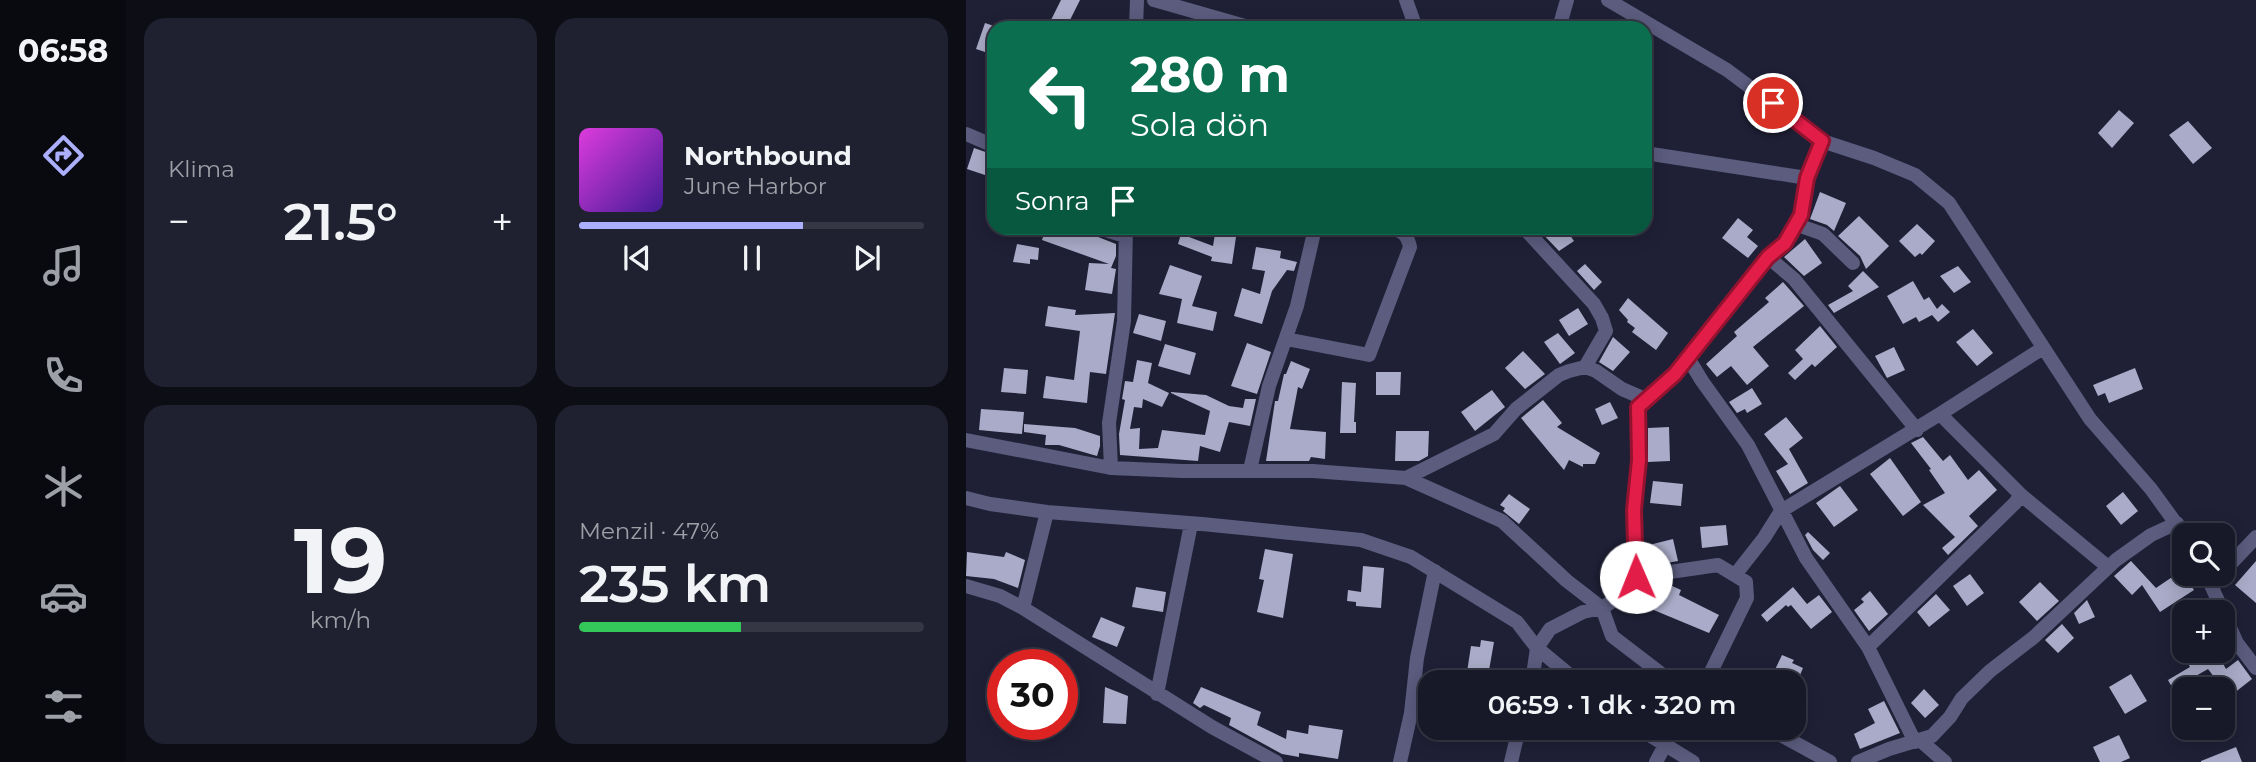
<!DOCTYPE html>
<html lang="tr">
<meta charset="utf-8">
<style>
:root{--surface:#171828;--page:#202130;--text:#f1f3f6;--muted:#9ea0a8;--line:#363745;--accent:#acaffb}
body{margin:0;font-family:Montserrat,sans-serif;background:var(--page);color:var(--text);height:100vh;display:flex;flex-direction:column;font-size:26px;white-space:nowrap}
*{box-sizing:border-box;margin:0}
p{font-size:23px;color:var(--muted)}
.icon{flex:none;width:38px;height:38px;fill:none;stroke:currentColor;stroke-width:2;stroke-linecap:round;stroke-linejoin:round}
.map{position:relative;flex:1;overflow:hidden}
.sheet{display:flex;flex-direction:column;gap:18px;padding:18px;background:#0d0d16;width:840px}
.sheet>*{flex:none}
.guide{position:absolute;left:21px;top:21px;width:665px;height:214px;border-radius:21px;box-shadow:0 4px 18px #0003,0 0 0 2px var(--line);background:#0b6e4f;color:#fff;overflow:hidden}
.tools{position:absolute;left:1206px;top:523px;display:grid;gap:14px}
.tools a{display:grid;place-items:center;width:63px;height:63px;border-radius:14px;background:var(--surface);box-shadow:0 4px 18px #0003,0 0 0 2px var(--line);font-size:35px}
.speed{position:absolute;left:21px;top:649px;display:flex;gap:14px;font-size:35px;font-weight:700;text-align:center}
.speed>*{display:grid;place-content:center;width:91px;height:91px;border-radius:50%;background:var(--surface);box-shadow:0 4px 18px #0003,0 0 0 2px var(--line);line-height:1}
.speed .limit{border:10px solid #d22;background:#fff;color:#111}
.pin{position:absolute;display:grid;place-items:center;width:60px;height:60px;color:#fff;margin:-30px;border:4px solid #fff;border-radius:50%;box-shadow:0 2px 7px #0007}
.me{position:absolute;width:77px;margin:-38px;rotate:359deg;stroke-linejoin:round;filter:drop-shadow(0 0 5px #0008)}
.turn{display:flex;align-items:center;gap:24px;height:147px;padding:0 28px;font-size:32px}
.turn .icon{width:91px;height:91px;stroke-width:2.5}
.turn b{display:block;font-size:49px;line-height:60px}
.then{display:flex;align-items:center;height:66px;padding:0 28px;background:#0003;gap:14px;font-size:26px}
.big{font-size:52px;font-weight:600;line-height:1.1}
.sheet .card{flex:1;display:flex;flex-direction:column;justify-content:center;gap:10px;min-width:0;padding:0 24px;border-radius:21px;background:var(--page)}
.sheet .dial{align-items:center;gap:0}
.dial b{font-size:91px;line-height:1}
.song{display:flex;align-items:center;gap:21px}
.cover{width:84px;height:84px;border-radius:10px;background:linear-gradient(135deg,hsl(300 70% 55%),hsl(260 70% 35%))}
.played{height:7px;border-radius:4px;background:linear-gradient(90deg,var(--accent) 65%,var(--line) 65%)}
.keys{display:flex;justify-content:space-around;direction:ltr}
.heat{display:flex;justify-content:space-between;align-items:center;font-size:38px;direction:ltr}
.charge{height:10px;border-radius:5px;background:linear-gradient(90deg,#34c759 47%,var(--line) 0)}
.sheet .tiles{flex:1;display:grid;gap:18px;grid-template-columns:repeat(2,1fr)}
.trip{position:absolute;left:452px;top:670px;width:388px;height:70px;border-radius:21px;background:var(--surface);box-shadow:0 4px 18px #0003,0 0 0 2px var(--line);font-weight:600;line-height:70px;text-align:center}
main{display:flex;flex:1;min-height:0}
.menu{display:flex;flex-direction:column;width:126px;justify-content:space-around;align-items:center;background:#090a10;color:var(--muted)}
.menu .icon{width:49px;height:49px}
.menu .active{color:var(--accent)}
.menu b{font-size:32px;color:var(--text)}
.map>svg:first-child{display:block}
.building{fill:#a9abc8}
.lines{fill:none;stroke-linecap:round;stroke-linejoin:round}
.minor{stroke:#5b5c7e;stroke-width:14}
.route-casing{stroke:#92132f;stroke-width:18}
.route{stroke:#e11d48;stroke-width:12}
</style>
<main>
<nav class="menu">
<b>06:58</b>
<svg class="icon active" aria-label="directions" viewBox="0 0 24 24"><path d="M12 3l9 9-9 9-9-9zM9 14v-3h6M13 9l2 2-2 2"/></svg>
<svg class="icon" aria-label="music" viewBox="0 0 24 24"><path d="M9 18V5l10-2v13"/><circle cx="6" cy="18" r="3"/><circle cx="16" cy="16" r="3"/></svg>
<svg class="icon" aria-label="phone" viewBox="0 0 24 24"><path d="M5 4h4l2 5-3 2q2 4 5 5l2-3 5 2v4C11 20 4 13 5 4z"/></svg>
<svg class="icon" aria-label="climate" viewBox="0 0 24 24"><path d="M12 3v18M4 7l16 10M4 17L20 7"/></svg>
<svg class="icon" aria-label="car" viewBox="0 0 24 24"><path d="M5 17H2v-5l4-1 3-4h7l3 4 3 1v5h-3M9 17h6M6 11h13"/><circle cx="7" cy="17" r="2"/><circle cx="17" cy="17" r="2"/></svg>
<svg class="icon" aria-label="filters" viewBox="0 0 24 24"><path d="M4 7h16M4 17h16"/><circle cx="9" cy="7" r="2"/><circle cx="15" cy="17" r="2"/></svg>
</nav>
<section class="sheet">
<div class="tiles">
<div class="card"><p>Klima</p>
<div class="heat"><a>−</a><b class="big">21.5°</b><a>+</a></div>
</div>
<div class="card">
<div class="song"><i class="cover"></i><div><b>Northbound</b><p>June Harbor</p></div></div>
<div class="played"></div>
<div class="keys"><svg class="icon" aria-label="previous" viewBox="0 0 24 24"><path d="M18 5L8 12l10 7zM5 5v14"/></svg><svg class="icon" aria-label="pause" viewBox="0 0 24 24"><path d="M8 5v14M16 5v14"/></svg><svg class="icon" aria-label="next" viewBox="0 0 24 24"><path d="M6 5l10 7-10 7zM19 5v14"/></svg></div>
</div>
<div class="card dial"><b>19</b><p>km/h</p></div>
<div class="card"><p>Menzil · 47%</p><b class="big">235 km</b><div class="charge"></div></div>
</div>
</section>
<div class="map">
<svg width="1290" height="762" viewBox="0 0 1290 762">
<rect width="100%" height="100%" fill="#1f2036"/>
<path class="building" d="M 95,0 L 114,0 L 100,28 L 81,28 Z
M 19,23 L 28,26 L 28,55 L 10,49 Z
M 1153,110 L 1168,123 L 1146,148 L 1132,133 Z
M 1222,121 L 1246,148 L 1227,164 L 1203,135 Z
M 8,148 L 28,155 L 28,178 L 1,169 Z
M 854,192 L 880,203 L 868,231 L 861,225 L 844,219 Z
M 893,216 L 923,246 L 900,269 L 894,256 L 872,236 Z
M 772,218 L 787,230 L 781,237 L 792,246 L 782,258 L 756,238 Z
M 951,224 L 969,241 L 956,255 L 954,253 L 949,257 L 933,241 Z
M 80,228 L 109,228 L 150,244 L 150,256 L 145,268 L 150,269 L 146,294 L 119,290 L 123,263 L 143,264 L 76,240 Z
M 571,228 L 599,228 L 608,241 L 593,251 Z
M 215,234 L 247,246 L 249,234 L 270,237 L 266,264 L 245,261 L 246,257 L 212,244 Z
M 839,239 L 856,263 L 838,276 L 818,257 Z
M 51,244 L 73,248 L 72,260 L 64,259 L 64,264 L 47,262 Z
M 290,247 L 315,251 L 314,258 L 331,262 L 328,271 L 321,270 L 306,291 L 296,324 L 268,316 L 276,288 L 294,294 L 299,271 L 286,269 Z
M 619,264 L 636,282 L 628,290 L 611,271 Z
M 204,265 L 236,276 L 226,306 L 251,312 L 247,331 L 211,323 L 216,299 L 193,294 Z
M 992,266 L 1005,282 L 988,293 L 974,276 Z
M 897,271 L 913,287 L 868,313 L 862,305 L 887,291 L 882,286 Z
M 947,281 L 958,300 L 963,297 L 971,309 L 976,304 L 984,312 L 972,322 L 966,315 L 953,322 L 950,317 L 937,324 L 921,296 Z
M 817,282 L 838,306 L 787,347 L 803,366 L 781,385 L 765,366 L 751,377 L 740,364 L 771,336 L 768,332 L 803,302 L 799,298 Z
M 662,298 L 702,333 L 690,350 L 666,332 L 669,328 L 661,322 L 662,320 L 653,310 Z
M 82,306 L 110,310 L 109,315 L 149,313 L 140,374 L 124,372 L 121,403 L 77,398 L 80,376 L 108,380 L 114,331 L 79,326 Z
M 612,308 L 622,324 L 603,336 L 593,320 Z
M 173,314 L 200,321 L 195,341 L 167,333 Z
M 854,326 L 871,347 L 849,367 L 846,364 L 829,380 L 822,373 L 837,359 L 829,350 Z
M 1007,329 L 1027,353 L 1011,366 L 990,342 Z
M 592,333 L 609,353 L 594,364 L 578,342 Z
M 647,337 L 664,352 L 647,371 L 633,362 Z
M 281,343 L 305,352 L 291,394 L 265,386 Z
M 199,344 L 230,353 L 224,375 L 192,366 Z
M 928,347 L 939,370 L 921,378 L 909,356 Z
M 557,351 L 579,374 L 559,389 L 539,368 Z
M 171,360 L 186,363 L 182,383 L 203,393 L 196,407 L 177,399 L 176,408 L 168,407 L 164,429 L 174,428 L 173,449 L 192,448 L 196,430 L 239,435 L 244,411 L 205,393 L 205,392 L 240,395 L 263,406 L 277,408 L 279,399 L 290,399 L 284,426 L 263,422 L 254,452 L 234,446 L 232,461 L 154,455 L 153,434 L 159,400 L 156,399 L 159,381 L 167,382 Z
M 325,361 L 344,369 L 336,389 L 332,387 L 324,429 L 360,432 L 359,459 L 345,457 L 343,461 L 300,461 L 309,401 L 312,401 L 318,374 L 320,374 Z
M 38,368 L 62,370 L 60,394 L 35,392 Z
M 1169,368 L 1177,389 L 1143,403 L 1139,393 L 1132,396 L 1127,385 Z
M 410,372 L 435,372 L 434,395 L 410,395 Z
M 376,382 L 390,383 L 388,422 L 390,422 L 390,433 L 374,433 Z
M 786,388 L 796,404 L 781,413 L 779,409 L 771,413 L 763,402 Z
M 526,390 L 539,407 L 509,431 L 495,412 Z
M 577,400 L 596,423 L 591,427 L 634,453 L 629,464 L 617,464 L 617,467 L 603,460 L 598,470 L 555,418 Z
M 644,402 L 652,418 L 636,425 L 629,409 Z
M 15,409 L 58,412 L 56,434 L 13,430 Z
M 820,417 L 837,438 L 823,449 L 842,483 L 824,494 L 810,471 L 822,464 L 798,434 Z
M 58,424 L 109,428 L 134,436 L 134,446 L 131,456 L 93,445 L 79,445 L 80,435 L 58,432 Z
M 703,427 L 704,461 L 682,462 L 682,428 Z
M 430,431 L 463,431 L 462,456 L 453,461 L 429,461 Z
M 957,437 L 977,461 L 984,455 L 1002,480 L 1013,470 L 1031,490 L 1003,516 L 1012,526 L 982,555 L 976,548 L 989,537 L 957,505 L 979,493 L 963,470 L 965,469 L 945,443 Z
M 924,458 L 955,502 L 937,516 L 904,474 Z
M 687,481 L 717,484 L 715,506 L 684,503 Z
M 874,486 L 892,510 L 868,527 L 850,503 Z
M 1157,492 L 1172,511 L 1155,525 L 1140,506 Z
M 543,494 L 564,509 L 553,524 L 537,511 L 539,508 L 534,505 Z
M 760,525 L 762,545 L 736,548 L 734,527 Z
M 842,532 L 864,553 L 857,560 L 847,550 L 839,535 Z
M 707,539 L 712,561 L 688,565 L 687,560 L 681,562 L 679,546 Z
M 299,549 L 327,554 L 317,618 L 291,612 L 298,580 L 293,579 Z
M 1,552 L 38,557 L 40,552 L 59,560 L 52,588 L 28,579 L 0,576 Z
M 1165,561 L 1190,588 L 1215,571 L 1228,590 L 1194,612 L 1176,585 L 1166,595 L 1148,576 Z
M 1290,561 L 1290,603 L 1269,585 Z
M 397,566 L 418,568 L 415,608 L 390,606 L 390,602 L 381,601 L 382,590 L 395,592 Z
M 1004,574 L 1018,593 L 1001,606 L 987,586 Z
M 1074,582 L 1093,601 L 1071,621 L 1053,602 Z
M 704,585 L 715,590 L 713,595 L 753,615 L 743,633 L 678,606 L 687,588 Z
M 170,587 L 200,592 L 197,612 L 166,607 Z
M 827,587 L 841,604 L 853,595 L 866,612 L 845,629 L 825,605 L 822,607 L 820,605 L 801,622 L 795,615 Z
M 904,591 L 922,614 L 903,631 L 888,610 L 898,602 L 895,599 Z
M 970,594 L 984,610 L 963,627 L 951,612 Z
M 1121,600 L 1129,617 L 1113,624 L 1108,613 Z
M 135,617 L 159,627 L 151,647 L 126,637 Z
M 1096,624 L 1108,638 L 1092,653 L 1079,640 Z
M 515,640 L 528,642 L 522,676 L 501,672 L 505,646 L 514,647 Z
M 1215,651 L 1250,651 L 1260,669 L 1272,660 L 1286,679 L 1263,697 L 1242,669 L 1207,689 L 1202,680 L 1224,667 Z
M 816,655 L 828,660 L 826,663 L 837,668 L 831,682 L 803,682 Z
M 1165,674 L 1181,701 L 1159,714 L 1143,687 Z
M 139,687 L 162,696 L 160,724 L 137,723 Z
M 235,687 L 295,712 L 291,725 L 320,739 L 321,730 L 342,734 L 343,725 L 377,730 L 372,759 L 333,753 L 333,757 L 316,754 L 263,725 L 265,718 L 238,705 L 234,708 L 227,703 Z
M 958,689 L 973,705 L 959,718 L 945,703 Z
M 918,701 L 934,733 L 894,749 L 888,734 L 909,723 L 902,709 Z
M 1153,735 L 1164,758 L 1155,762 L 1134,762 L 1127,747 Z
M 1270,747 L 1276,762 L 1235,762 L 1235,761 Z"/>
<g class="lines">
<path class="minor" d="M 188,0 L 286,28
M 440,0 L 450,28
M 642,0 L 761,70 L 856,141 L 908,158 L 949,175 L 983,203 L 1124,419 L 1185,489 L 1219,536
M 170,28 L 171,0
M 593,28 L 601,0
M 0,134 L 28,146
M 679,153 L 841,178
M 829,224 L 857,234 L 887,263
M 133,228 L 159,236
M 558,228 L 628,304 L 636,318 L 640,331 L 619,367
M 802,257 L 828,279 L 951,430
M 320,339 L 403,355 L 444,247 C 441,233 436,231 423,228
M 722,358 L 736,381 L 782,445 L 840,558 L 902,647 L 949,742
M 974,414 L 1077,348
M 0,440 L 145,468 L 216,471 L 347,471 L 440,478 L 536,521 L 601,581 L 636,608 L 646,636 L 706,682
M 145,468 L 143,423 L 158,321 L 160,228
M 284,470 L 303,386 L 331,306 L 349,228
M 440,478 L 528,434 L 550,409 L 593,375 L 603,371 L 619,367 L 630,371 L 656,389 L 679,399
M 1055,495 L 1142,567
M 0,498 L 24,504 L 81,512 L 236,524 L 395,540 L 445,557 L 551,622 L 571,648 L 612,682
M 1256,573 L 1290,537
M 1240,574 L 1271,643 L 1290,668
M 769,575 L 798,538 L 815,511 L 974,414 L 1055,495 L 1049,503 L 902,647
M 670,577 L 752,565 L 780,582 L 781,598 L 740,682
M 0,586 L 34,596 L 57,608 L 246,727 L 310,762
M 57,608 L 81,512
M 566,682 L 571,648 L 584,629 L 617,612 L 636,608 L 667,588 L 670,577 L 668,510 L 673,460 L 672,407 L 709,374 L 802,257 L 819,243 L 835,215 L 841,178 L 856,141
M 191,694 L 225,524
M 672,728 L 727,762
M 802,728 L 864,762
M 955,741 L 979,762
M 434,762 L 445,713 L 451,658 L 469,571
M 545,762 L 553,728
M 690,762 L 699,745
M 892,762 L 923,749 L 966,736 L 984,717 L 996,698 L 1024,671 L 1068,637 L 1150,560 L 1185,535 L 1211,523"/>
</g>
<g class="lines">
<defs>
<path id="route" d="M 670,577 L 668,510 L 673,460 L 672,407 L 709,374 L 802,257 L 819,243 L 835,215 L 841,178 L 856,141 L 807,103"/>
</defs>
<use href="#route" class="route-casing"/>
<use href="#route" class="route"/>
</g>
</svg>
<div class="tools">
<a><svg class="icon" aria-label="search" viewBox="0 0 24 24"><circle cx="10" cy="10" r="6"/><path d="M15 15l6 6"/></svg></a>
<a>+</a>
<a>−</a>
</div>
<div class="speed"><div class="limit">30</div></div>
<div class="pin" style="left:807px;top:103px;background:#d93025"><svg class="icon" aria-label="arrive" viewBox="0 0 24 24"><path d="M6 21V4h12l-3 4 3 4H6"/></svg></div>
<svg class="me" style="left:670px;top:577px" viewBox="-20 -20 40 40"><circle r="19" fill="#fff"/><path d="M0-13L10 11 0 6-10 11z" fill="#e11d48"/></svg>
<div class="trip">06:59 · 1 dk · 320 m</div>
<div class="guide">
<div class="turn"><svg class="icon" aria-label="left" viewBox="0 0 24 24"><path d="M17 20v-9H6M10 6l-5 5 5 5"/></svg><div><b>280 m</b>Sola dön</div></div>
<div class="then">Sonra<svg class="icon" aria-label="arrive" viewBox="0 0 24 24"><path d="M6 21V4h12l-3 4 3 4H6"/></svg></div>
</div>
</div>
</main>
